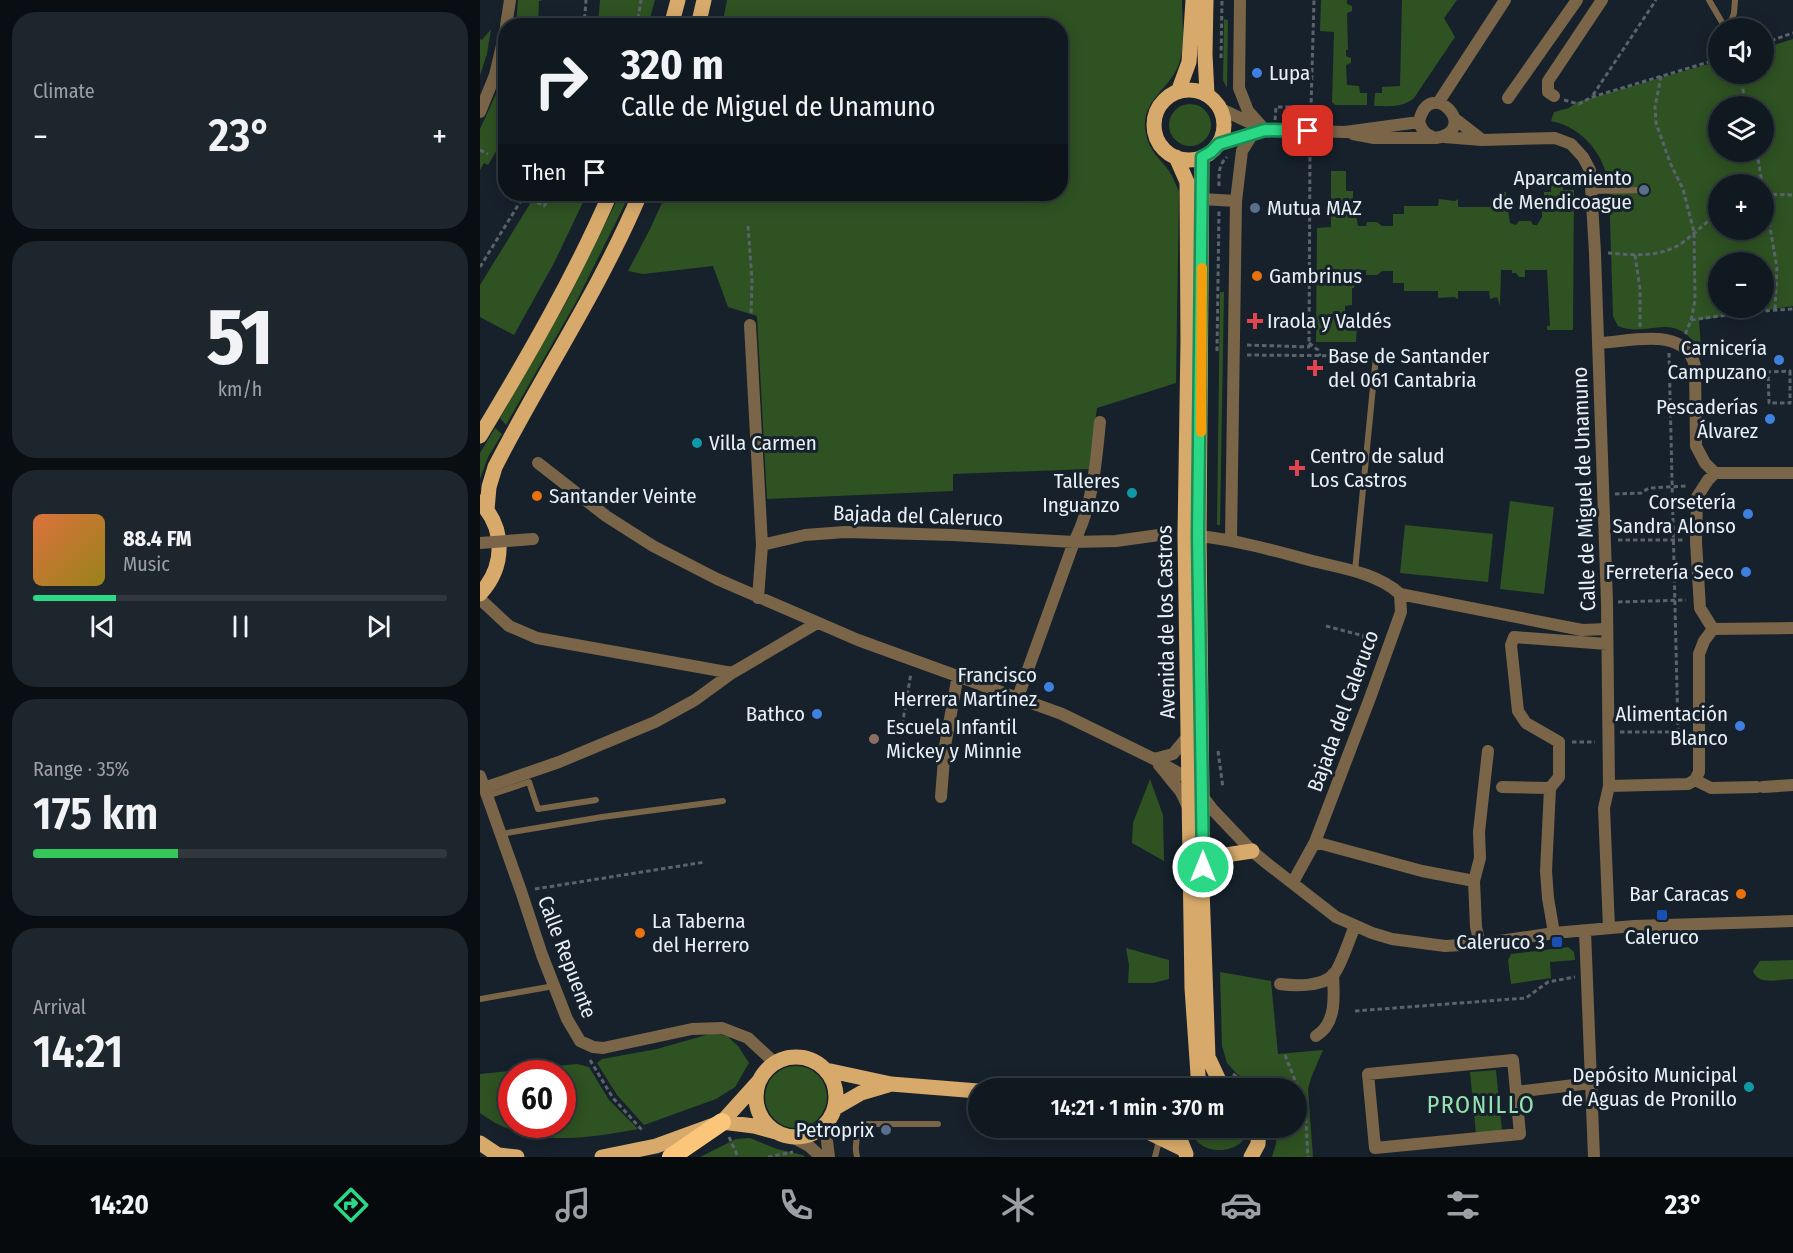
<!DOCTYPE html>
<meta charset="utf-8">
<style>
:root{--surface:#111920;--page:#1e262d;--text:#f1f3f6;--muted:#9ca0a5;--line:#30383e;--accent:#2ad885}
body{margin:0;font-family:"Fira Sans Condensed",sans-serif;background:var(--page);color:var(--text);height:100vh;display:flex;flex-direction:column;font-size:22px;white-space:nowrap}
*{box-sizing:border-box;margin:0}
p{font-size:20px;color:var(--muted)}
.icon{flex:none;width:33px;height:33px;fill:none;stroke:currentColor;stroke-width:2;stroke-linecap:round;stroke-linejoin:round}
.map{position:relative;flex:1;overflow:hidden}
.drawer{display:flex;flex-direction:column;gap:12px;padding:12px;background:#090e12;width:480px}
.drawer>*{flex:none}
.hud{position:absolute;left:18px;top:18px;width:570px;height:183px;border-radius:24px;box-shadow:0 3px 15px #0003,0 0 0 2px var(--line);background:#111920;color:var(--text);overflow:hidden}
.fabs{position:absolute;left:1228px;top:18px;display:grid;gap:12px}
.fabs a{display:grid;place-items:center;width:66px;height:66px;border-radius:50%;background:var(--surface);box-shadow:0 3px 15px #0003,0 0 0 2px var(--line);font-size:30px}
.speed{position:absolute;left:18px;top:1060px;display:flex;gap:12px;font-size:30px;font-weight:700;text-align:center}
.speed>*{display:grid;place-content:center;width:78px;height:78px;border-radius:50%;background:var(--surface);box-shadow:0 3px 15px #0003,0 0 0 2px var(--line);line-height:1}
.speed .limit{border:9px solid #d22;background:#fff;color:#111}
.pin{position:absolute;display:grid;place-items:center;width:51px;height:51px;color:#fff;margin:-26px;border-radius:12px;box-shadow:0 3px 9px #0006}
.me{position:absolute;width:66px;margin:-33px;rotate:0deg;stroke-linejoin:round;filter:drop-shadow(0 0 4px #0008)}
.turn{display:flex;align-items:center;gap:21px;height:126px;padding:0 24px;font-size:27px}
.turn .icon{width:78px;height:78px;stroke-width:2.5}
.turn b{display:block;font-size:42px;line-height:51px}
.then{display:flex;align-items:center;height:57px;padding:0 24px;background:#0003;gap:12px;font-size:22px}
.big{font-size:45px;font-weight:600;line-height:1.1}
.drawer .widget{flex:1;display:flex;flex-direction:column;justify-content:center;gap:9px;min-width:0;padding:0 21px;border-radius:24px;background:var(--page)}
.drawer .dial{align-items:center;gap:0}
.dial b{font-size:78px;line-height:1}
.song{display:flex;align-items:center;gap:18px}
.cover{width:72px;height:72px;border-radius:9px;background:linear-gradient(135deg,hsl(20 70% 55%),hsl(50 70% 35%))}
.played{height:6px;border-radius:3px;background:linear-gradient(90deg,var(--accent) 20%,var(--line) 20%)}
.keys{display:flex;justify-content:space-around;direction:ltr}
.heat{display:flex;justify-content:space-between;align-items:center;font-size:33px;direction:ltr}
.charge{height:9px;border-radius:4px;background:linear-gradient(90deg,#34c759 35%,var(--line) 0)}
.trip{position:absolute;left:488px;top:1078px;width:339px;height:60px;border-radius:30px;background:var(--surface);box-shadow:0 3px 15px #0003,0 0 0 2px var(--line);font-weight:600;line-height:60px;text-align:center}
.menu{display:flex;height:96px;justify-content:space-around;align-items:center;background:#070a0d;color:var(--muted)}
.menu .icon{width:42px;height:42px}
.menu .active{color:var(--accent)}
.menu b{font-size:27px;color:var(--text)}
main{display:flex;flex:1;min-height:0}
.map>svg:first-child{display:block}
.green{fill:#2e5222;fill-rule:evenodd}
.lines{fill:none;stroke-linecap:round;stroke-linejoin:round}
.path{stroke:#5a636c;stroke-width:3;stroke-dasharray:4.5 3;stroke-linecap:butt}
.lane{stroke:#7a6548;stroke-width:6}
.street{stroke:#7a6548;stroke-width:12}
.primary{stroke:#d7aa6b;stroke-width:15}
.highway{stroke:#fbc679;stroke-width:18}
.street-bridge{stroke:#7a6548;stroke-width:12}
.route-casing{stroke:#1b8c56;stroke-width:15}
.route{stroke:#2ad885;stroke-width:10}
.slow{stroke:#f59e0b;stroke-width:10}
.shop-dot{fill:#3f7fe0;stroke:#17212b;stroke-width:2}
.service-dot{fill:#5c6f8a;stroke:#17212b;stroke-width:2}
.food-dot{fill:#e8710a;stroke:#17212b;stroke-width:2}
.health-dot{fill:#e0444e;stroke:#17212b;stroke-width:2}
.culture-dot{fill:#0f9aa8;stroke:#17212b;stroke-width:2}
.education-dot{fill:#8d6e63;stroke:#17212b;stroke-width:2}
.transit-dot{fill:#1a4fb4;stroke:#17212b;stroke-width:2}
.labels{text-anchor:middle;stroke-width:6;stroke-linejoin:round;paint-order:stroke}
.poi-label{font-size:21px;fill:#e8eff6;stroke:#17212b;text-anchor:end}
.street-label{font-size:21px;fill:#e8eff6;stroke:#17212b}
.quarter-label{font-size:24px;letter-spacing:1.5px;fill:#97e2b2;stroke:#17212b}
</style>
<main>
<section class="drawer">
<div class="widget"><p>Climate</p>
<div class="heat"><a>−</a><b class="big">23°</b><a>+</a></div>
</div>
<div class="widget dial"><b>51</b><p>km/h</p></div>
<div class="widget">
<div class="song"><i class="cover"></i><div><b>88.4 FM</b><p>Music</p></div></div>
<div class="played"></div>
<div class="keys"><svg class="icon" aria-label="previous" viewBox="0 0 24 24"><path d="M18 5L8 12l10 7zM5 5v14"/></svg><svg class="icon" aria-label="pause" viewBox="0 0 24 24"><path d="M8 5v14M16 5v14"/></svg><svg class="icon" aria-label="next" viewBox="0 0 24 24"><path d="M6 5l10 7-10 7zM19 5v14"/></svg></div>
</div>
<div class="widget"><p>Range · 35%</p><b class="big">175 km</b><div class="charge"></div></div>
<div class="widget"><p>Arrival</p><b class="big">14:21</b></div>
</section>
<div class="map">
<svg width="1313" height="1157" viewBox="0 0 1313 1157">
<rect width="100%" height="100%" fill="#17212b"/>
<path class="green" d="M 38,0 L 63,0 L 59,1 L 58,25 L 36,25 Z
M 120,0 L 175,0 L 168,25 L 118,25 Z
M 247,0 L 702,0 C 702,17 705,44 700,60 C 692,92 654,100 668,141 C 672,153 682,161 689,171 C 693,177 696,185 699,192 L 696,383 L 617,408 L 609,469 L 473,474 L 473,491 L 287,499 L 277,316 L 248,307 L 233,266 L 163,274 L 148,271 L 170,229 L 186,194 L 580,194 L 580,26 L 242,25 Z
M 841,0 L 867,0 L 867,4 L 872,6 L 872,11 L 867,13 L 868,50 L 866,50 L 866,56 L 871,58 L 871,63 L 866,65 L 867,85 L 879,86 L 880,93 L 887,93 L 887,105 L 855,105 L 852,102 L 854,32 L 840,31 Z
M 922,0 L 977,0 L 964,18 L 975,37 L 934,98 C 922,108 909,106 894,106 L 895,93 L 902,93 L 902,87 L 920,86 Z
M 744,19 L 748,20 L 747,88 L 743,80 Z
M 11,29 L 7,54 L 0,75 L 0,39 L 2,40 Z
M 1313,39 L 1313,306 L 1219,320 L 1221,347 L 1219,348 C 1191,309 1169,339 1138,326 L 1133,316 L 1129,188 C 1126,156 1103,127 1071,121 L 1074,112 L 1089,108 L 1097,102 L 1239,61 L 1239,74 L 1284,74 L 1284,48 ZM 1239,106 L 1284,106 L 1284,152 L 1239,152 ZM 1239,184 L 1284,184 L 1284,230 L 1239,230 ZM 1239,262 L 1284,262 L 1284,308 L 1239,308 Z
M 21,83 L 25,85 L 25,128 L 16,143 L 20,145 L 8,165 L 4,163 L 0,170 L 0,129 Z
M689 125a21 21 0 1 1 42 0a21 21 0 1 1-42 0Z
M 851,171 L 866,171 L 866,191 L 873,191 L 873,208 L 875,208 L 878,226 L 886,226 L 887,222 L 897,222 L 902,226 L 913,226 L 913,214 L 924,214 L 924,206 L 958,206 L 959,199 L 975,201 L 978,199 L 978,207 L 1010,207 L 1010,199 L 1018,201 L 1020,192 L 1026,192 L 1026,209 L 1028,209 L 1030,223 L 1036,225 L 1039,221 L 1051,221 L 1053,225 L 1057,225 L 1062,217 L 1062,209 L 1064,209 L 1064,192 L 1071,192 L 1071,183 L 1083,183 L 1083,190 L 1094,190 L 1093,330 L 1067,330 L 1067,326 L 1070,326 L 1067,270 L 1045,270 L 1045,277 L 1039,277 L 1036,273 L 1032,273 L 1032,270 L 1021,270 L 1020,306 L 1017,297 L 1010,299 L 1009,291 L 978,291 L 978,299 L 974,297 L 958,298 L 958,291 L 924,291 L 924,283 L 913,283 L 913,271 L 902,271 L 897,275 L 886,275 L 886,270 L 877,270 L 874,288 L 872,288 L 872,305 L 865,306 L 865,325 L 877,325 L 876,342 L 836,342 L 837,228 L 851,227 Z
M 56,194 L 107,194 L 74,263 L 34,335 L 0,317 L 0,285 Z
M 140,194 L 150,194 L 96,302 L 26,425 L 20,418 L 88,299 Z
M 740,292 L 744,292 L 740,525 L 737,525 Z
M 15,428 L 22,434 L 8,457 L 0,479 L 0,453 Z
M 1030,501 L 1074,507 L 1064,594 L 1020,589 Z
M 925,525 L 1013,534 L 1008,582 L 920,573 Z
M 670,779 L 683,815 L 684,861 L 652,843 L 653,823 Z
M 1088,947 L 1094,952 L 1095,960 L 1070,962 L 1071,978 L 1031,984 L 1028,960 L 1031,954 Z
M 646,948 L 689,960 L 689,979 L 673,983 L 648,983 L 649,965 Z
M 1313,960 L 1313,979 C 1300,979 1278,986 1273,971 L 1280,961 Z
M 740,972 L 791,981 L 798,1054 L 843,1050 L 831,1078 L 828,1089 L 833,1157 L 792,1157 L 796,1144 L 797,1128 L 816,1128 L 816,1089 L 777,1089 L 757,1074 L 747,1063 L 742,1046 Z
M 233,1033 L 247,1036 L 258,1046 L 269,1063 L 255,1087 L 236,1099 L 164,1125 L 137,1095 L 117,1063 L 122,1059 L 177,1049 Z
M 97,1064 L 109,1067 L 129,1100 L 158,1129 C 105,1139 46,1148 0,1113 L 0,1074 ZM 32,1074 L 82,1074 L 82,1125 L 32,1125 Z
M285 1097a31 31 0 1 1 62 0a31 31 0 1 1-62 0Z
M 1016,1070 L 1022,1131 L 996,1134 L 990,1072 Z
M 712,1128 L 768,1128 L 768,1130 C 763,1157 713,1157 712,1128 Z
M 270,1138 L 297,1149 L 323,1155 L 325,1157 L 220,1157 L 256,1139 Z"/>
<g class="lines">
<path class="path" d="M 104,26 L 106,0
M 157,26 L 161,0
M 1284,43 L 1313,33
M 741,58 L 742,0
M 1259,74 L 1267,106
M 1181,76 L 1175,107 L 1176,123 L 1191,165 L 1203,189 L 1214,232 L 1215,301 L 1211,320 L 1205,335
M 1113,95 L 1176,0
M 1084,100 L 1099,104 L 1112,97 L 1239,59
M 795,120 L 796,107 L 831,107 L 834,0
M 0,150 L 8,154
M 1277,152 L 1282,184
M 739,186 C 739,175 738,165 747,157
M 1284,193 L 1297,268 L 1295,309
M 1285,194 L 1313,195
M 44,195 L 64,206 L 72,194
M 268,226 L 272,280 L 271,314
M 1128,253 C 1152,255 1180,258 1202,243 C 1215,233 1226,222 1239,213
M 1155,255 L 1160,289 L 1160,327
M 0,267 L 45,194
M 1211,320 L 1269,312 L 1313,309
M 829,343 L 838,350 L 840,356
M 767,345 L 829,347 L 830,146 L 827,146
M 737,351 L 739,211
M 1189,353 L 1198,732
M 767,355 L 886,356
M 1310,371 L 1310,403 L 1289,403 L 1288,372 Z
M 1135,494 L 1161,493 L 1169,488 L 1207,486
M 1138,540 L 1204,540
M 1138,602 L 1206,600
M 846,626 L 884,636 L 869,688
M 421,732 L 431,673
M 1140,732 L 1208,732
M 1092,742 L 1115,742
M 738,751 L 743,788
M 55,889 L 225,862
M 875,1011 L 1046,998 L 1068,982 L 1095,977
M 805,1055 L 825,1105 L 828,1157
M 110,1060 L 133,1098 L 162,1130
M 753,1074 L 774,1089
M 249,1137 L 258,1157
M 288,1157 L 313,1152"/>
<path class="lane" d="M 1229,0 L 1243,24 L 1249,25
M 1249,28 L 1254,13 L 1255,0
M 1112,191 L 1164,190
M 875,571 L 896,356
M 7,796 L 49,782 L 58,809 L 116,800
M 21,834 L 122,817 L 243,801
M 0,999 L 74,986
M 377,1157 C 374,1144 377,1132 387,1124 L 458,1124
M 675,1157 L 680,1137"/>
<path class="street" d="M 760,0 L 759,88 L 768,111 L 785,130
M 26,26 L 30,0
M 1074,96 L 1068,92 L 1068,81 L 1122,0
M 1028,98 L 1097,0
M 958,103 L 1025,0
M 741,109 L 781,128
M 0,112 L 15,75 L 26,28
M 974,118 L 1001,139
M 873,134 L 894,138 L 956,138 C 1002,130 949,74 939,122 C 942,131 946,135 956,138
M 964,137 L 1002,140 L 1075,138 L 1091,144 L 1103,157 L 1110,170 L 1115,253 L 1127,603 L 1129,786 L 1124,808 L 1129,928
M 739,144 L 785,130 L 865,132 L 939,122
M 722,199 L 756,201
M 270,325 L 282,545 L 278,598
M 1119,343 C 1149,342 1205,325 1215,366 L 1216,446 L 1225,463 L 1235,473
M 58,463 L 126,516 L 173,546 L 237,579 L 378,640 L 582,714 L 674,759 L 709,779 L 733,810 L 772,851 L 789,865 L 856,917 L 892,933 L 912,939 L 965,946 L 1000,944 L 1074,933 L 1154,926 L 1313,921
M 719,536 C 756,540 792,550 829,560 C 859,568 896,572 920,594 L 921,612 L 890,698 L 835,842 L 813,882
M 751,540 L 756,201 L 762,151 L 772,135
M 282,545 L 325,535 L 365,532 L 473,535 L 594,542 L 636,541 L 679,535
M 920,594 L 1102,630 L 1127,629
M 0,599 L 29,626 L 57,638 L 252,673
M 1233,629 L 1220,608 L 1216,542 L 1217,497 L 1228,480 L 1235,473 L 1313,473
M 1233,629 L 1313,628
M 538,697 L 594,542 C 613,505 616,462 620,422
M 674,759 L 693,754 L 708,736
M 679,765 L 701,792 L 708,807
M 0,776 L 41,891 L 62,955 L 87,1019 L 100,1041 L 113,1047 L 123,1048 L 212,1029 L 242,1028 L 268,1038 L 295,1063
M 1215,780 L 1231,788 L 1277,787
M 1129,786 L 1208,784 L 1215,780 L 1219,772 L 1219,654 L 1224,641 L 1233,629
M 1022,787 L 1070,788
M 1283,787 L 1313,785
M 4,788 L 79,762 L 175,722 L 215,700 L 252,673 L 337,623
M 461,797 L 465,746 L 478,675
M 835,842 L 942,871 L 994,881
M 1105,931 L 1114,1157
M 1074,933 L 1068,898 L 1066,871 L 1070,788 L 1079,777 L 1079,742 L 1046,723 L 1038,711 L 1031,645 L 1034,637 L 1127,644
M 1000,944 L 996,927 L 994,881 L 1000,858 L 999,832 L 1008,751
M 800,984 C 815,986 843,987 854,974 C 861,966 870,937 875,926
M 836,1036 C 857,1023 854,996 853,974
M 1033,1060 L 1040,1134 L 895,1148 L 888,1074 Z
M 1036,1092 L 1111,1083
M 345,1125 L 349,1157
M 312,1137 L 329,1146 L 341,1157"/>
<path class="primary" d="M 726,0 L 725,54 L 727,94
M 191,26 L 198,0
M 218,26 L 224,0
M674 125a35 35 0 1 1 70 0a35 35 0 1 1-70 0Z
M 698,92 L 709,62 L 713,0
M 696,157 L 707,182 L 708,341 L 705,536 L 712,988 L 719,1089
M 722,157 L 719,536 L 722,798 L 722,888 L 728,1057 L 743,1089
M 0,436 C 47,358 94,277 130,194
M 0,502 C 26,529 25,567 0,594
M 7,510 L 9,487 L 15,467 C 62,375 120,289 160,194
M 723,867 L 739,856 L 772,851
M276 1097a40 40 0 1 1 80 0a40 40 0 1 1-80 0Z
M 346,1070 L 411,1084 L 498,1091
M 355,1108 L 381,1093 L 408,1085
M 242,1122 L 279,1081
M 645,1128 L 668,1132 L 703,1149
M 700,1128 L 699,1137 L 706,1154
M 0,1143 L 21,1157
M 19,1155 L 37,1157
M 122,1157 L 176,1146 L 242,1122 L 274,1126 L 296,1132
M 771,1157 L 778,1144 L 779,1128"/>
<path class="highway" d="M 191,1157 L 242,1122"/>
<path class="street-bridge" d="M 0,543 L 53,539"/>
</g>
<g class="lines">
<defs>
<path id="route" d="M 723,867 L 718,536 L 722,157 L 731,152 L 739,144 L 785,130 L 828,131"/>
</defs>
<use href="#route" class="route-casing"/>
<use href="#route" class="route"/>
<path class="slow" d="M 721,432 L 722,268"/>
</g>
<g class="shop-dot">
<circle cx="777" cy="73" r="6"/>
<circle cx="1299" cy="360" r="6"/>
<circle cx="1290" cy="419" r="6"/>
<circle cx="1268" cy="514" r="6"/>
<circle cx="1266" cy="572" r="6"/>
<circle cx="569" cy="687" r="6"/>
<circle cx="337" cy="714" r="6"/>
<circle cx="1260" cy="726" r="6"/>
</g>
<g class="service-dot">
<circle cx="1164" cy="190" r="6"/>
<circle cx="775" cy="208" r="6"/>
<circle cx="406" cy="1130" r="6"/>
</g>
<g class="food-dot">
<circle cx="777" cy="276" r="6"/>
<circle cx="57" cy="496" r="6"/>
<circle cx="1261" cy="894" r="6"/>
<circle cx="160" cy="933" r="6"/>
</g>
<g class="health-dot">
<path d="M772 312h6v6h6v6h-6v6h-6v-6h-6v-6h6z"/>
<path d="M832 359h6v6h6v6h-6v6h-6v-6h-6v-6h6z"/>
<path d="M814 459h6v6h6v6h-6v6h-6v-6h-6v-6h6z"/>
</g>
<g class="culture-dot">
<circle cx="217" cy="443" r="6"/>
<circle cx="652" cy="493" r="6"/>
<circle cx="1269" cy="1087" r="6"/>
</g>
<circle class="education-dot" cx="394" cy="739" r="6"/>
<g class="transit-dot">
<rect x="1176" y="909" width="12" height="12" rx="3"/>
<rect x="1071" y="936" width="12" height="12" rx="3"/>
</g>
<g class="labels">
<g class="poi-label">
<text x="789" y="80" text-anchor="start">Lupa</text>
<text x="1152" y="185">Aparcamiento<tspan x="1152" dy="24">de Mendicoague</tspan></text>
<text x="787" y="215" text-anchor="start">Mutua MAZ</text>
<text x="789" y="283" text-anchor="start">Gambrinus</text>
<text x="787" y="328" text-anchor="start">Iraola y Valdés</text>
<text x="1287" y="355">Carnicería<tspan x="1287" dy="24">Campuzano</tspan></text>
<text x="848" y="363" text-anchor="start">Base de Santander<tspan x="848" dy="24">del 061 Cantabria</tspan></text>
<text x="1278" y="414">Pescaderías<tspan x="1278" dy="24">Álvarez</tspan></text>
<text x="229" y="450" text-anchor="start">Villa Carmen</text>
<text x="830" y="463" text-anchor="start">Centro de salud<tspan x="830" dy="24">Los Castros</tspan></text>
<text x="640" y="488">Talleres<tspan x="640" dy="24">Inguanzo</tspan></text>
<text x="69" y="503" text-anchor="start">Santander Veinte</text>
<text x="1256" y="509">Corsetería<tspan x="1256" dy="24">Sandra Alonso</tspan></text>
<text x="1254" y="579">Ferretería Seco</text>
<text x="557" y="682">Francisco<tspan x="557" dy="24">Herrera Martínez</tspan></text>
<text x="325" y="721">Bathco</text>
<text x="1248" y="721">Alimentación<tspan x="1248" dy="24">Blanco</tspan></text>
<text x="406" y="734" text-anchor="start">Escuela Infantil<tspan x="406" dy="24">Mickey y Minnie</tspan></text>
<text x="1249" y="901">Bar Caracas</text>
<text x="172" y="928" text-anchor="start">La Taberna<tspan x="172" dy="24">del Herrero</tspan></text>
<text x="1182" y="944" text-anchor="middle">Caleruco</text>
<text x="1065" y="949">Caleruco 3</text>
<text x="1257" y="1082">Depósito Municipal<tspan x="1257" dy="24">de Aguas de Pronillo</tspan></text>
<text x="394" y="1137">Petroprix</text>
</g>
<g class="street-label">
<text transform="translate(1104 489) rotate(-92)" y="7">Calle de Miguel de Unamuno</text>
<text transform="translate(438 516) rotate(2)" y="7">Bajada del Caleruco</text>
<text transform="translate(686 622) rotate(-91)" y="7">Avenida de los Castros</text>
<text transform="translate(863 711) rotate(-70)" y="7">Bajada del Caleruco</text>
<text transform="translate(87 957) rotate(69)" y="7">Calle Repuente</text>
</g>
<g class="quarter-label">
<text x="1001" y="1113">PRONILLO</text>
</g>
</g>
</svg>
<div class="fabs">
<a><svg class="icon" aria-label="sound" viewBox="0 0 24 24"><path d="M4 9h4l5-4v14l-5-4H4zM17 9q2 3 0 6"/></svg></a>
<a><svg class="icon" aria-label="layers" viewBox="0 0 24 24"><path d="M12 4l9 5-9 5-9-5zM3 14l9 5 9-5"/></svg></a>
<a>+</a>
<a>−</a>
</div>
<div class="speed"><div class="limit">60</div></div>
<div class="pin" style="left:828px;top:131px;background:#d93025"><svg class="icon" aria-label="arrive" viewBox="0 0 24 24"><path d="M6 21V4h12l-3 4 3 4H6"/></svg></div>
<svg class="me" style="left:723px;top:867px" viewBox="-20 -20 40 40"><circle r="17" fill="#2ad885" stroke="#fff" stroke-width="3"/><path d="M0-11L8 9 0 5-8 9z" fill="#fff"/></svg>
<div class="trip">14:21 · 1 min · 370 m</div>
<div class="hud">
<div class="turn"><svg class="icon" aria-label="right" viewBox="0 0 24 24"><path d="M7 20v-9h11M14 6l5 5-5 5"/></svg><div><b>320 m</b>Calle de Miguel de Unamuno</div></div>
<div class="then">Then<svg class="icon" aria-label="arrive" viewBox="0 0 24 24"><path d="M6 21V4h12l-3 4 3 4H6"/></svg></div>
</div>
</div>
</main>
<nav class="menu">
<b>14:20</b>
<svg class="icon active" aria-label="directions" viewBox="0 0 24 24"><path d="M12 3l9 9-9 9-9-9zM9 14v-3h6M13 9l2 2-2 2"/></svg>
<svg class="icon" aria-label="music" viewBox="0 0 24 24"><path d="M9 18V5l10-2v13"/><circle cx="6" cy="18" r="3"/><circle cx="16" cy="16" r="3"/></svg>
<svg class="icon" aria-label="phone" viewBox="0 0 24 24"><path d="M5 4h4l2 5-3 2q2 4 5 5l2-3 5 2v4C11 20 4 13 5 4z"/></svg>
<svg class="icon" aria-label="climate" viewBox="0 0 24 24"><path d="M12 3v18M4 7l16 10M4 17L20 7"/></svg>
<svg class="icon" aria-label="car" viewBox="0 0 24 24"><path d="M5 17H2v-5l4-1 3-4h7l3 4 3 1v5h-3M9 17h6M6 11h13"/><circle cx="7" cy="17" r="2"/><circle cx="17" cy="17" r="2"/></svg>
<svg class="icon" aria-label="filters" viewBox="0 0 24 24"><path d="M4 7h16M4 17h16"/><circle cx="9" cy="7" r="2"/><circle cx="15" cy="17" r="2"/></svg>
<b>23°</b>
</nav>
